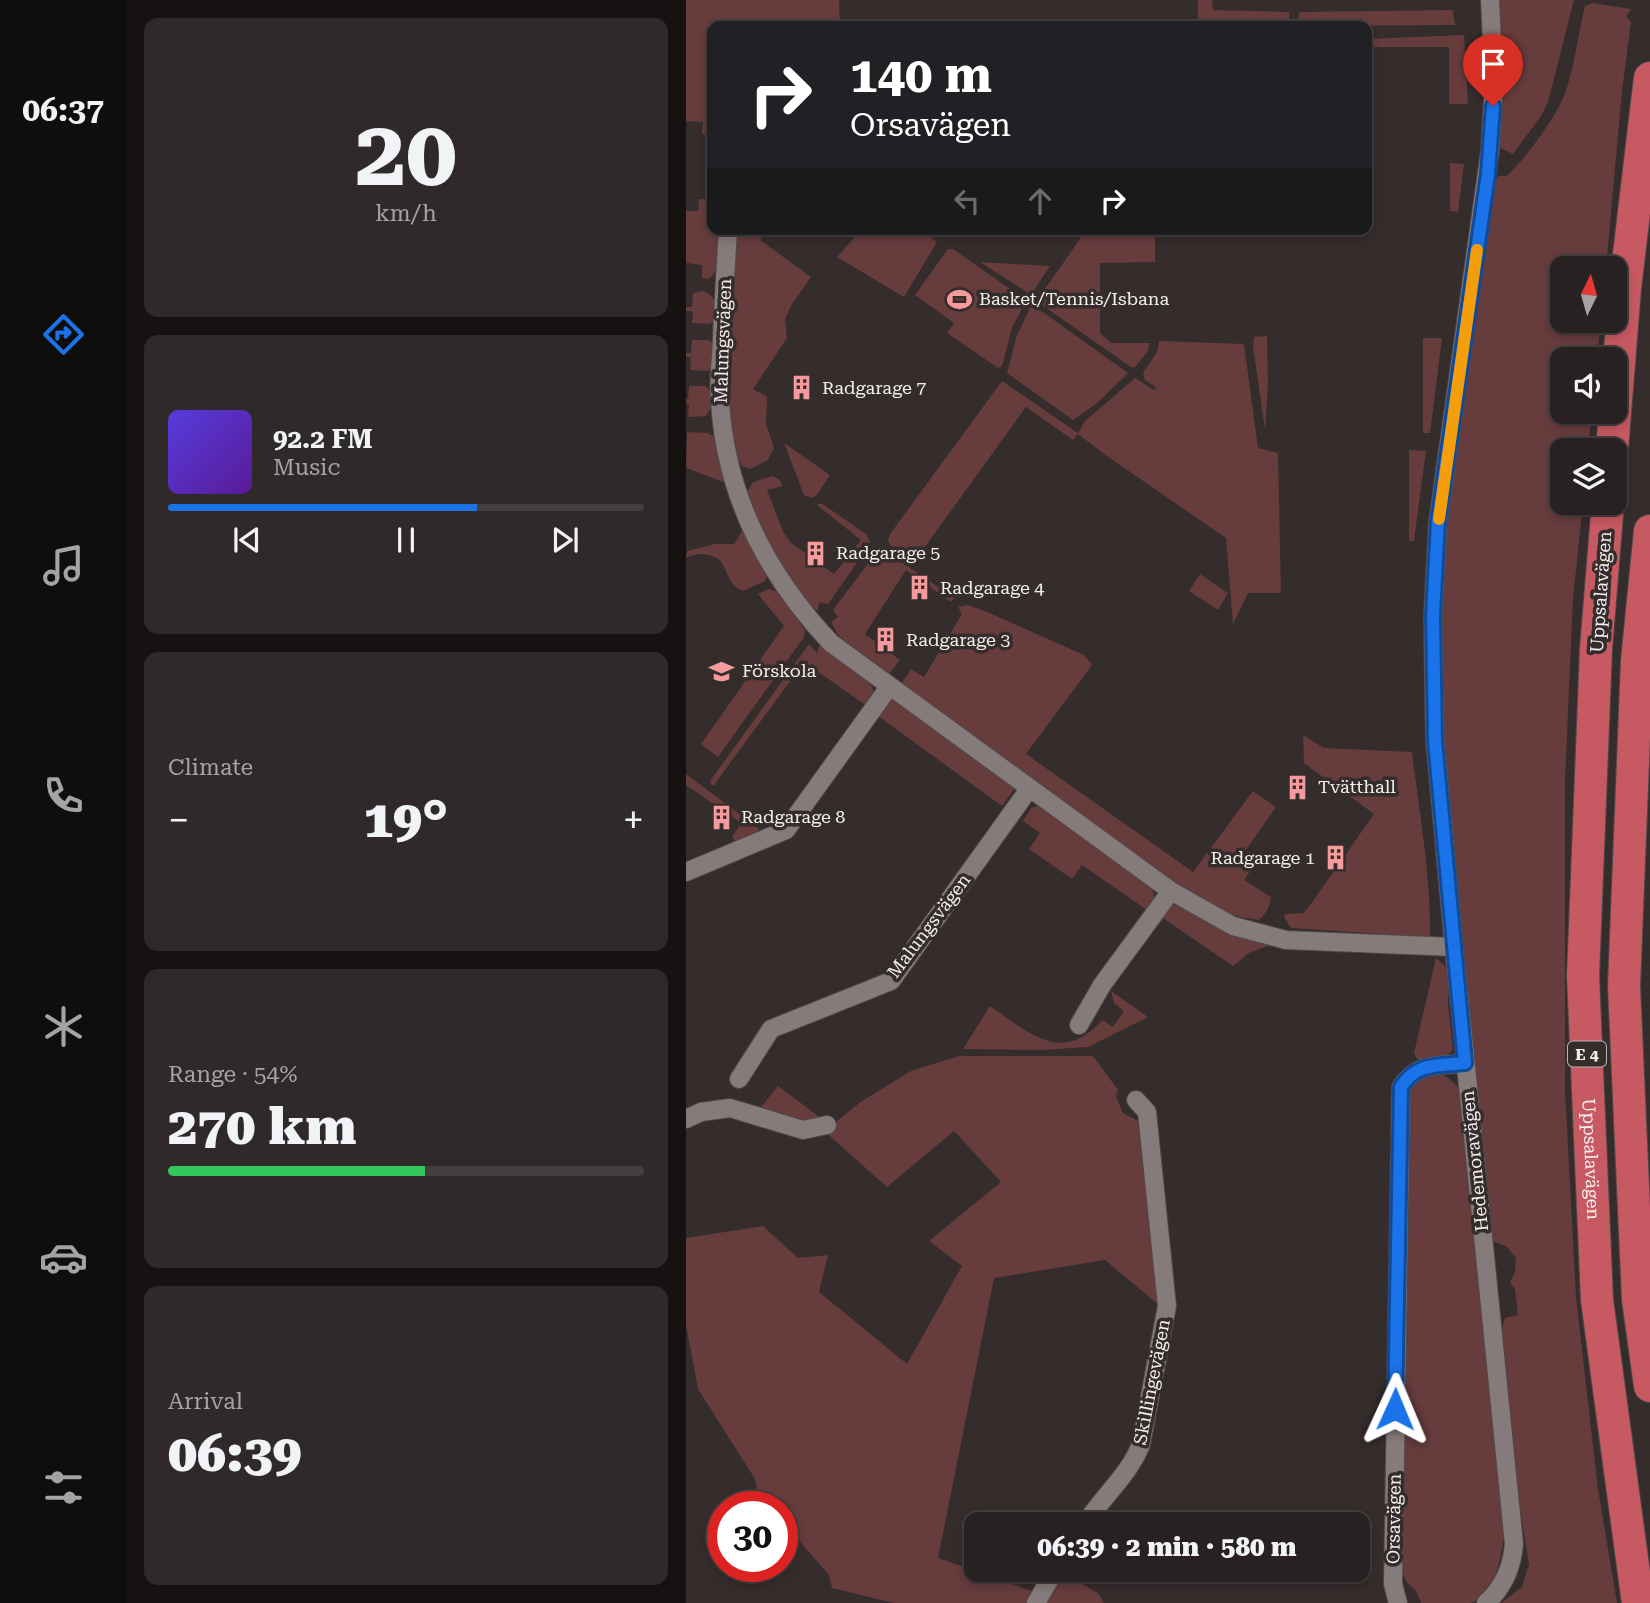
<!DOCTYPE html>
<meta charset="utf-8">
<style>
:root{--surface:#282121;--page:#30292a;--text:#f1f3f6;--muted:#a5a3a5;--line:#443e3f;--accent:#1a73e8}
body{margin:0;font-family:"Roboto Serif",serif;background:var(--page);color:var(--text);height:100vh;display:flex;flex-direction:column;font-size:26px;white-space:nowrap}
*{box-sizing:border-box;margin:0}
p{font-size:23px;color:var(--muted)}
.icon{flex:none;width:38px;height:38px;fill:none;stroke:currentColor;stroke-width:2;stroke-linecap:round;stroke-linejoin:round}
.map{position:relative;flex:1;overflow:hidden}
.side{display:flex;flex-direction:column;gap:18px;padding:18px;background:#161212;width:560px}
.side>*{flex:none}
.hud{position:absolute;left:21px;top:21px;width:665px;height:214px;border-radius:14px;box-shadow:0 4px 10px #0003,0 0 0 2px var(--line);background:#202124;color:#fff;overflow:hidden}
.needle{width:46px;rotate:5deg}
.fabs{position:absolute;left:864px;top:256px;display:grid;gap:14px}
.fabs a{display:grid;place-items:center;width:77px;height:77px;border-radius:14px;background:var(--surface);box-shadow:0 4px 10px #0003,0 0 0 2px var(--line);font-size:35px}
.speed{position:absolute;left:21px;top:1491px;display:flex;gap:14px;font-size:35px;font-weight:700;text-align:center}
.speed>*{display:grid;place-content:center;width:91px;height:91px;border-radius:50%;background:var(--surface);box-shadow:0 4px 10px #0003,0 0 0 2px var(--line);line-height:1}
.speed .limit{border:10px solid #d22;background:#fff;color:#111}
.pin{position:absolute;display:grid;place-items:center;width:60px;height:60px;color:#fff;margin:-72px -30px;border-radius:50% 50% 50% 0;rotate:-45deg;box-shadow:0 0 7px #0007}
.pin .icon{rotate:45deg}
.me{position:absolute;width:77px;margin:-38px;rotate:1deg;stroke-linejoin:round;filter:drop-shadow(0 0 5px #0008)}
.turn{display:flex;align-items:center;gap:24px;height:147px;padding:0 28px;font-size:32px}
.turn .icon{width:91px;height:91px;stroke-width:2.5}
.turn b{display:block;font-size:49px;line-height:60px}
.lanes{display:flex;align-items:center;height:66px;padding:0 28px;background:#0003;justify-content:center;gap:35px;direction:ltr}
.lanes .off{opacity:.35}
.big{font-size:52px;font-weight:800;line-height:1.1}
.side .widget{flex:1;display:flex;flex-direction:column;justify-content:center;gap:10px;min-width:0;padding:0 24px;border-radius:14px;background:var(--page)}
.side .dial{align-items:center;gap:0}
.dial b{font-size:91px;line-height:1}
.song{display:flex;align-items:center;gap:21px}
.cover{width:84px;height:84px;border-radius:10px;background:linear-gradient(135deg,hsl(250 70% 55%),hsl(270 70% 35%))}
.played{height:7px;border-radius:4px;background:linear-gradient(90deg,var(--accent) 65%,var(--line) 65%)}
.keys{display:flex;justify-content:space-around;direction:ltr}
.heat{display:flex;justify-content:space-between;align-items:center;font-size:38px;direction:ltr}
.charge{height:10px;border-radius:5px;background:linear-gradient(90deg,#34c759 54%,var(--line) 0)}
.trip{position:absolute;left:278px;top:1512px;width:406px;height:70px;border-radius:14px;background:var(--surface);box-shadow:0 4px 10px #0003,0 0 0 2px var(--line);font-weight:800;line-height:70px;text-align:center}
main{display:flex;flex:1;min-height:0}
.tab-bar{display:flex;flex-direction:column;width:126px;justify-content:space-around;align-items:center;background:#100d0d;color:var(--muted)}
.tab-bar .icon{width:49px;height:49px}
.tab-bar .current{color:var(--accent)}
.tab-bar b{font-size:32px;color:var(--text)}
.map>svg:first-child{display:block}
.green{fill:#663c3d}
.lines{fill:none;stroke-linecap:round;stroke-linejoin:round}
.street-casing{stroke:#514949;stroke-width:20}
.highway-casing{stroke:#514949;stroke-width:34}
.street{stroke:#867b7b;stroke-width:18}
.highway{stroke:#c65961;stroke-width:32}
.route-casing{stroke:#114b97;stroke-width:18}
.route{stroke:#1a73e8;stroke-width:12}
.slow{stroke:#f59e0b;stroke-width:12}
.labels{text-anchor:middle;stroke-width:7;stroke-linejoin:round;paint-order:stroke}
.shield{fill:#352c2c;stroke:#bbb4b4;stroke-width:2}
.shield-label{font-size:16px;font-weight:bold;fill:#f4eeee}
.poi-label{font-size:18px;fill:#f4eeee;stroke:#352c2c;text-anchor:start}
.street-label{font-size:18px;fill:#f4eeee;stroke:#352c2c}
</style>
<main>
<nav class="tab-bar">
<b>06:37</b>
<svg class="icon current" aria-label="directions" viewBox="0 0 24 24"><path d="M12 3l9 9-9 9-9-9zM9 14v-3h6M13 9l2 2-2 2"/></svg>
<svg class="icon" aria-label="music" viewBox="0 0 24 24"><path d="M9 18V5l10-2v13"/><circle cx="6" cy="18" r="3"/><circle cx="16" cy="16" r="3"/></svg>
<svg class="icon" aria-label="phone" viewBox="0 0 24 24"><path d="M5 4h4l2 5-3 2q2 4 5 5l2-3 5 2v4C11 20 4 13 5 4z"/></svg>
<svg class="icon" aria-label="climate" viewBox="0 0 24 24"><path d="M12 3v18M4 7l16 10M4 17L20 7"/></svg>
<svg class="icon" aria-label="car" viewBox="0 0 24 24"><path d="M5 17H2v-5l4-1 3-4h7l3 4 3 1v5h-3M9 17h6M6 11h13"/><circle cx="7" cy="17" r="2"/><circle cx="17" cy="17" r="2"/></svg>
<svg class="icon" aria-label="filters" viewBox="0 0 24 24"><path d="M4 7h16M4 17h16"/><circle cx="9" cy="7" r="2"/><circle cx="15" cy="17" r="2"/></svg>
</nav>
<section class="side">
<div class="widget dial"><b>20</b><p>km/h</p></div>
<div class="widget">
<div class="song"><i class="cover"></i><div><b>92.2 FM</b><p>Music</p></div></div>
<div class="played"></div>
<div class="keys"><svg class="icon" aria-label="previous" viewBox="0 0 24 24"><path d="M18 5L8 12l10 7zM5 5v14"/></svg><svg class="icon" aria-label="pause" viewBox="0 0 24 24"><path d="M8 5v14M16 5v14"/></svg><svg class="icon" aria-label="next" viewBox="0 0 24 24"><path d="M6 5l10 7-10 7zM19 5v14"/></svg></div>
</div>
<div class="widget"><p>Climate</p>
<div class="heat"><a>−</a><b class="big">19°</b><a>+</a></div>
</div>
<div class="widget"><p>Range · 54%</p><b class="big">270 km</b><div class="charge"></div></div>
<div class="widget"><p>Arrival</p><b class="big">06:39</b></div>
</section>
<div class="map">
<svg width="964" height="1603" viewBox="0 0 964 1603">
<rect width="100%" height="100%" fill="#352c2c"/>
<path class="green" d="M 0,0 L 153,0 L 154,26 L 26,26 L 26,136 L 16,134 L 17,122 L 0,121 Z
M 512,0 L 526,0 L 527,10 L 603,12 L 604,26 L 512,26 Z
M 812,0 L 888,0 L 862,102 L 855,116 L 827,154 L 812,147 L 816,87 Z
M 906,3 L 945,9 L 940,16 L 945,22 L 936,91 L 920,268 L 877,268 L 877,320 L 915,320 L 911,359 L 877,359 L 877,411 L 906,411 L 902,450 L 877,450 L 877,502 L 897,502 L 887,599 L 879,781 L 879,1090 L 890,1297 L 912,1489 L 931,1603 L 815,1603 L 836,1587 L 843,1564 L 835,1516 L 816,1329 L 819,1318 L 832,1315 L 829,1289 L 824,1282 L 829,1272 L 830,1258 L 821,1247 L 807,1241 L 757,742 L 755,668 L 760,521 L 810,179 L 813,176 L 821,176 C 840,157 867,122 878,96 C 888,71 892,34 899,6 Z
M 767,10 L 769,25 L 612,26 L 613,12 Z
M 778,35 L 782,104 L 763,104 L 763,47 L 681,47 L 681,39 Z
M 764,163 L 778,164 L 772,212 L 764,211 Z
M 13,199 L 26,200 L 26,229 L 35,229 C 34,245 37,271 22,279 L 16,278 L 16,265 L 0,263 L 0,211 L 12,211 Z
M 51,229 L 81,229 L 74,240 L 125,277 L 106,304 L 99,319 L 101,338 L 67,389 L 81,397 L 80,424 L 88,448 L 82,460 L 64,469 L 56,466 C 34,429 43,363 46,322 C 48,291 49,260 51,229 Z
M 176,229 L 235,229 L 251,242 L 218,297 L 151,257 Z
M 401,229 L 469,229 L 469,262 L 414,263 L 414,333 L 425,343 L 464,343 L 461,352 L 449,367 L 445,367 L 353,303 L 354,296 Z
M 262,249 L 267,249 L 340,300 L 326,328 L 316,366 L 312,368 L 261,333 L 268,323 L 229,295 Z
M 294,262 L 364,266 L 345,295 Z
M 16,291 C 32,296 29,306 29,321 L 23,324 L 6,323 L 7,311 L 0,311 L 0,307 L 6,307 L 7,293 Z
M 345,306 L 354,310 L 442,373 L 410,404 L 387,420 L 321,373 L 331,335 Z
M 581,336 L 582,384 L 579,430 L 567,346 L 568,337 Z
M 737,338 L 756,338 L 744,433 L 737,433 Z
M 6,340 L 23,340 L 28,345 L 27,365 L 22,371 L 4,370 L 5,357 L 0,357 L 0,353 L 5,353 Z
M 473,341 L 558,344 L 572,448 L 592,453 L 595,593 L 562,593 L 547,624 L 540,538 L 418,454 L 392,434 L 387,440 L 340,407 L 228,562 L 204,545 L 202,541 L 204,534 L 316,381 L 392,433 L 398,422 L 449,378 L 468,390 L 471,388 L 459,380 L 457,373 L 471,352 Z
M 3,386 L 19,386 L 27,394 L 28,403 L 20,416 L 2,417 L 3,404 L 0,403 L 0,399 L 2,399 Z
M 1,432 L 22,433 L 30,438 L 40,483 L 0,468 Z
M 98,443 L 144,475 L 131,495 L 126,498 L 118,495 Z
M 723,450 L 740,451 L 728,541 L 723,541 Z
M 87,476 L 94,480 L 96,486 L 81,490 L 97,531 L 104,542 L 148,574 L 175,540 L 131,505 L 135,503 L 180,534 L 185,543 L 142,604 L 133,602 L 132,611 C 98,585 76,533 60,494 L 67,482 Z
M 57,530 L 83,574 L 79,581 L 57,591 C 43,586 42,572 34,560 C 23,553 12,552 0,558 L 1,551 L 29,544 L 48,544 Z
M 195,551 L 201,552 L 268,598 L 265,602 L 220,570 L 179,634 L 214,660 L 204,673 L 198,673 L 152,635 L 145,622 L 152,617 L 147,610 L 190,553 Z
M 514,574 L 542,593 L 532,610 L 503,591 Z
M 83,589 L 94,592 L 119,631 L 118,637 L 32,757 L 15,744 L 98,626 L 72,594 Z
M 281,605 L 299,611 L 398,655 L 406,665 L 340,754 L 507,872 L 567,791 L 590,807 L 557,854 L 569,864 L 558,880 L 585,897 C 584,907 580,913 573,920 L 553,917 L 536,910 L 490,885 L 330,767 L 214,686 L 225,669 L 238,677 L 276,614 L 272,607 Z
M 123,644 L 131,653 L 133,646 L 142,648 C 151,656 187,680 187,690 C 188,696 184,701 181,706 L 118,662 L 28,785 L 26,785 L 24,781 Z
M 205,699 L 329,788 L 316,806 L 192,716 Z
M 617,735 L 638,748 L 726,752 C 733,812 745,874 744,935 L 741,937 L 605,928 L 598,917 L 599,914 L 617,913 L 622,908 L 688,814 L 618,763 Z
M 0,774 L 72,828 L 73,833 L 54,842 L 49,841 L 46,837 L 55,823 L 0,785 Z
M 352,806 L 463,884 C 471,894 469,901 461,910 L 396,865 L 386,879 L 343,849 L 354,833 L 337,821 L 345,808 Z
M 488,905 L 496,907 L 530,925 L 592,942 L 563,953 L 547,966 L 474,916 L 482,907 Z
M 750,958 L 759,966 L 763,978 L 762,1003 L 767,1049 C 759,1060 744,1061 731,1059 L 728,1053 Z
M 425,991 L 462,1017 L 402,1047 L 355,1050 L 277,1049 L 304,1006 C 342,1032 376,1066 416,1020 L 427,1027 L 438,1011 L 428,1003 Z
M 273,1056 L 407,1056 L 432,1090 L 430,1096 L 437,1113 L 452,1121 L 473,1305 L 419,1260 L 308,1278 L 252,1558 L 346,1591 L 340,1603 L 208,1603 L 146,1588 L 143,1575 L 96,1521 L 96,1507 L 84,1507 L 72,1494 L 69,1479 L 12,1389 L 0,1325 L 0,1238 L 77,1226 L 112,1258 L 142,1255 L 133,1292 L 221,1364 L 276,1266 L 243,1241 L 315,1182 L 268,1131 L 201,1187 L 138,1131 L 176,1101 L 225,1071 Z
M 747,1073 C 760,1074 765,1079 773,1089 L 818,1535 C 815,1557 810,1594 785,1603 C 777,1603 745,1603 735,1603 L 730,1591 L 721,1582 L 712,1565 L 720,1096 L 728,1084 Z
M 92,1086 L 139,1121 L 122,1124 L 72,1111 Z
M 378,1574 L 412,1593 L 418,1603 L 361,1603 Z"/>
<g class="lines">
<defs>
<path id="street" d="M 42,229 C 40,267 37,304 36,341 C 35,361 32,381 34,400 C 39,495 81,575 145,643 L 485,891 L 547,926 L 600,940 L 768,947
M 0,872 L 100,830 L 203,687
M 393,1025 L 416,985 L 485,891
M 53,1079 L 85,1029 L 205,981 L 343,789
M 0,1119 L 15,1112 L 44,1108 L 117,1130 L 141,1125
M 399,1524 C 416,1497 444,1474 455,1444 L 481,1306 L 461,1112 L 450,1100
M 350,1603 L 369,1570
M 712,1603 L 707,1584 L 715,1087 C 732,1062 751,1066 779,1063
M 800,1603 C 818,1587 826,1568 828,1544 L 768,947 L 749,741 L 748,689 L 747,615 L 752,522 L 804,151 L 808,84 L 804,0"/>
<g id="highway">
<path d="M 926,450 L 939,288 L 964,78"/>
<path id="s1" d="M 922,502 L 910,649 L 897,976 L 911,1300 L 952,1603"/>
<path d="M 964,531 L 951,661 L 938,986 L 952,1299 L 964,1386"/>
</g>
</defs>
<use href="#street" class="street-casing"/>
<use href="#highway" class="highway-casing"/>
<use href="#street" class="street"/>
<use href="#highway" class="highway"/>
</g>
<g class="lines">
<defs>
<path id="route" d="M 709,1409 L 715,1087 C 731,1062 752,1066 779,1063 L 749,741 L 747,615 L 752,522 L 802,174 L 807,106"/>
</defs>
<use href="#route" class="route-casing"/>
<use href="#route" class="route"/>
<path class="slow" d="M 753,519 L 791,250"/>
</g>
<defs>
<symbol id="stadium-bare" viewBox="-9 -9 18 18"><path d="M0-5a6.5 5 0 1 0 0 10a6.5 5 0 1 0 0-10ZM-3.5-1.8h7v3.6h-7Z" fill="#f59b9d" stroke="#352c2c" stroke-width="2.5" paint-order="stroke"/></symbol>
<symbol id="building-bare" viewBox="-9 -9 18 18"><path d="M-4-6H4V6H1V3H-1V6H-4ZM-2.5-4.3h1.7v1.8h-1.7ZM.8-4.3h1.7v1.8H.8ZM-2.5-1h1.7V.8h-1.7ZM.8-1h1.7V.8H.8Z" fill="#f59b9d" stroke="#352c2c" stroke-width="2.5" paint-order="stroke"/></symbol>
<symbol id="school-bare" viewBox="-9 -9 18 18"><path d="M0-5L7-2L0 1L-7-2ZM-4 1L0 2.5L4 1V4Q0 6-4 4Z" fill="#f59b9d" stroke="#352c2c" stroke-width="2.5" paint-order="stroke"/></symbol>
</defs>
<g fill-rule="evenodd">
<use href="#stadium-bare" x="256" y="282" width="35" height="35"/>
<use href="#building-bare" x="98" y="370" width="35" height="35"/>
<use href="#building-bare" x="112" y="536" width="35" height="35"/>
<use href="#building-bare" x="216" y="570" width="35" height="35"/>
<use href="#building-bare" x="182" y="622" width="35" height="35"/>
<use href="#school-bare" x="18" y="654" width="35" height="35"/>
<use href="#building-bare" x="594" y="770" width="35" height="35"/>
<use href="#building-bare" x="18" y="800" width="35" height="35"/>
<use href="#building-bare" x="632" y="840" width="35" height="35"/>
</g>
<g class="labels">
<rect class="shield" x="882" y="1041.5" width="38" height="25" rx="5"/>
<g class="shield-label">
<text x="901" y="1060">E 4</text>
</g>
<g class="poi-label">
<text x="293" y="305">Basket/Tennis/Isbana</text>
<text x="136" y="394">Radgarage 7</text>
<text x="150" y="559">Radgarage 5</text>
<text x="254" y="594">Radgarage 4</text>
<text x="220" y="646">Radgarage 3</text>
<text x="56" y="677">Förskola</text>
<text x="632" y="793">Tvätthall</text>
<text x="55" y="823">Radgarage 8</text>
<text x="629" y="864" text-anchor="end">Radgarage 1</text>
</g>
<g class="street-label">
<text transform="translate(37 341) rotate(-88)" y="6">Malungsvägen</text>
<text transform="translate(915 592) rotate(-86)" y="6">Uppsalavägen</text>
<text transform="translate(243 926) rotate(-53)" y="6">Malungsvägen</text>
<text dy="6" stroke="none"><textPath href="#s1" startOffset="658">Uppsalavägen</textPath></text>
<text transform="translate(789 1161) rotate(-96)" y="6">Hedemoravägen</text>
<text transform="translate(466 1382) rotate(-79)" y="6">Skillingevägen</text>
<text transform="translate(708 1519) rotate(-89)" y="6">Orsavägen</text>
</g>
</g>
</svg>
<div class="fabs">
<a><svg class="needle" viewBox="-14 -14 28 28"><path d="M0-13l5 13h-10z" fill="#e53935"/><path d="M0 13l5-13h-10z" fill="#a5a3a5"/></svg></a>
<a><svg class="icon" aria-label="sound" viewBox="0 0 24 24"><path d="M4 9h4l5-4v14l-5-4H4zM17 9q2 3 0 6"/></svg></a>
<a><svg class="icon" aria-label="layers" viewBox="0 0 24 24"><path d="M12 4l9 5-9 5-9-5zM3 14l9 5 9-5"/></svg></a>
</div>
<div class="speed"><div class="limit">30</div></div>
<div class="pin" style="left:807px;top:106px;background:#d93025"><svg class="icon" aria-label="arrive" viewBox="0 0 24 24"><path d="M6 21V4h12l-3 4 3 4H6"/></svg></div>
<svg class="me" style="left:709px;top:1409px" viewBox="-20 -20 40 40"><path d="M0-17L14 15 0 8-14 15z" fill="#1a73e8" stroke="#fff" stroke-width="4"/></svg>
<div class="trip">06:39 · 2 min · 580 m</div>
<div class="hud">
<div class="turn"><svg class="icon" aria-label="right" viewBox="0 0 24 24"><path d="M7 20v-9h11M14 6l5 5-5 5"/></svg><div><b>140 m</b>Orsavägen</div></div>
<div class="lanes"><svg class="icon off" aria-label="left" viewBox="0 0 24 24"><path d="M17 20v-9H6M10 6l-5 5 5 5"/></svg><svg class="icon off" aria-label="ahead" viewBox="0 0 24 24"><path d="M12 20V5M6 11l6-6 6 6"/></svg><svg class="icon" aria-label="right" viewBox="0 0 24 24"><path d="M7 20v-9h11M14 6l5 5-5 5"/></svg></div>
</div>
</div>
</main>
